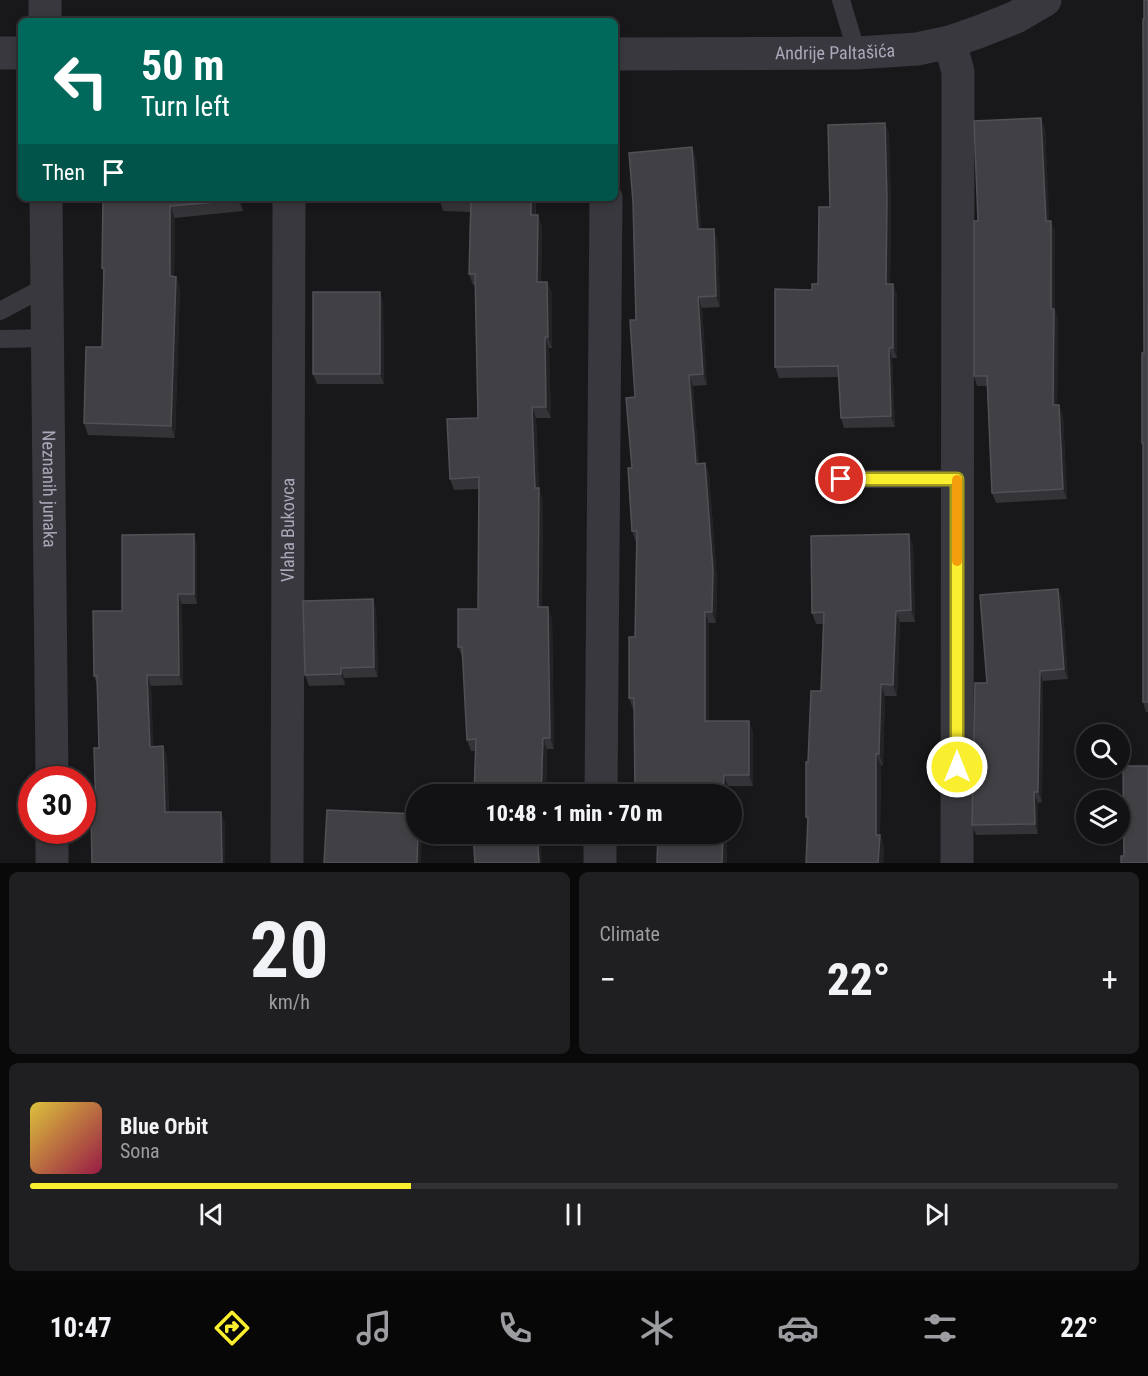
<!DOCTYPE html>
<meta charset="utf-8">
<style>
:root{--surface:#121113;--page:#1f1f21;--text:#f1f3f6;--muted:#9c9da0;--line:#313133;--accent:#faef2e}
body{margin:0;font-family:"Roboto Condensed",sans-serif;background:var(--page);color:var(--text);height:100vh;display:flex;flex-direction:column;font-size:22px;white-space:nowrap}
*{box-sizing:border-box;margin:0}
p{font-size:20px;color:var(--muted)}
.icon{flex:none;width:33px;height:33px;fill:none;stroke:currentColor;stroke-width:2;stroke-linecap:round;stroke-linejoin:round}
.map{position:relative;height:863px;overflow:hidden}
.sheet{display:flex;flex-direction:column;gap:9px;padding:9px;background:#0a090a;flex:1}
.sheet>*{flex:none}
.hud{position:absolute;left:18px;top:18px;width:600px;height:183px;border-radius:9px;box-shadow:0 3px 9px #0003,0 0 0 2px var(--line);background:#00695c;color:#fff;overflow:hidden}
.fabs{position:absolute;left:1076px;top:724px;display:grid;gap:12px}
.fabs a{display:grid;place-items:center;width:54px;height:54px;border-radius:50%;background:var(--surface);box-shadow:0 3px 9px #0003,0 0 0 2px var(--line);font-size:30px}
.speed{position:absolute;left:18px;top:766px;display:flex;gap:12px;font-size:30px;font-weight:700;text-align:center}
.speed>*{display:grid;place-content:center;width:78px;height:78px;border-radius:50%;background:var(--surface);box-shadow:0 3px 9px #0003,0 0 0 2px var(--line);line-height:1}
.speed .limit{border:9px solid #d22;background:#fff;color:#111}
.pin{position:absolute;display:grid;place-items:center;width:51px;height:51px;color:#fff;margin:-26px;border:3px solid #fff;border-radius:50%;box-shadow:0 2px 6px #0007}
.me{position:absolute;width:66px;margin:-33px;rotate:0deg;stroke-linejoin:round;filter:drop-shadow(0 0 4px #0008)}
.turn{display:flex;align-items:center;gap:21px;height:126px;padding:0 24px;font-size:27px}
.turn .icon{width:78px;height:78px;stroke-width:2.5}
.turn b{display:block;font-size:42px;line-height:51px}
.then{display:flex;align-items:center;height:57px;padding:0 24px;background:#0003;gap:12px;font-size:22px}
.big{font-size:45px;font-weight:800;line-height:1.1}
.sheet .card{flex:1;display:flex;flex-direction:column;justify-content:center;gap:9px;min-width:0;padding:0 21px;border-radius:9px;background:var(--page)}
.sheet .dial{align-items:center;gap:0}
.dial b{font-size:78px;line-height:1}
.song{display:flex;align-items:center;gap:18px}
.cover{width:72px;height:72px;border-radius:9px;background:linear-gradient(135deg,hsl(50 70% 55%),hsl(340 70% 35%))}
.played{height:6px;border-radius:3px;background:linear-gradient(90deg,var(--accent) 35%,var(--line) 35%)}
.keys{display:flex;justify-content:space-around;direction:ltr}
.heat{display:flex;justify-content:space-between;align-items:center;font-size:33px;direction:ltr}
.sheet .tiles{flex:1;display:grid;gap:9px;grid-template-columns:1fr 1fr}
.card:last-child{grid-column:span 2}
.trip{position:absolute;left:406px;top:784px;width:336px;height:60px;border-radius:30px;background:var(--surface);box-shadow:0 3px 9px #0003,0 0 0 2px var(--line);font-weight:800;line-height:60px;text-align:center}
.menu{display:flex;height:96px;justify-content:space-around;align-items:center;background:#070708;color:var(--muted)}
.menu .icon{width:42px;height:42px}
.menu .selected{color:var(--accent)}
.menu b{font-size:27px;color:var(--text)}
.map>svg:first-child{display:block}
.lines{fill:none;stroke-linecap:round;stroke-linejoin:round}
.lane{stroke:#39383e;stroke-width:18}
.street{stroke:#39383e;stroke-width:33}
.wall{fill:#343337}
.shaded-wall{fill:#232225}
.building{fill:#404045;stroke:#515057;stroke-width:1.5}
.route-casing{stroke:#a29b1e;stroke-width:15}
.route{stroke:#faef2e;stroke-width:10}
.slow{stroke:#f59e0b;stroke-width:10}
.labels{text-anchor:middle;stroke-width:6;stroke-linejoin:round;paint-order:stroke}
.street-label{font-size:18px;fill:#a9a9ba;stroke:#131214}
</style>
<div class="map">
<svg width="1148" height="863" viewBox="0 0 1148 863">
<rect width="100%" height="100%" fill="#181719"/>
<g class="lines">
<path class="lane" d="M 841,0 L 857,53
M 0,311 L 47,286
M 0,339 L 48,338
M 841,479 L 957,479"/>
<g class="street">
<path d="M 45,0 L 45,21"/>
<path d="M 950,42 L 958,72 L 958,88 L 957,863"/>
<path d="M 0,53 L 21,53"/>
<path id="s1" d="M 615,54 L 857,53 L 917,49 L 950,42 L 981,31 L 1016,17 L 1045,0"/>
<path id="s2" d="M 46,198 L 52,780"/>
<path d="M 601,795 L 606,198"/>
<path d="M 52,831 L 52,863"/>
<path id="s3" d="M 287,863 L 289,198"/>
<path d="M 600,863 L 600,834"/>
</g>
</g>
<path class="wall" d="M 1148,0 L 1148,712 L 1146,712 L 1143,702 L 1143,447 L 1142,443 L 1144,353 L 1144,19 Z
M 885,123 L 889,133 L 891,209 L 890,284 L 893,284 L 897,295 L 897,358 L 892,358 L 895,427 L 844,428 L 841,418 L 839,377 L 779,378 L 775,367 L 812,290 L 818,284 L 830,207 Z
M 1045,128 L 1049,221 L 1055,231 L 1055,310 L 1058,319 L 1057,405 L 1059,405 L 1063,415 L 1067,499 L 996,503 L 992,493 L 987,386 L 977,386 L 974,376 L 978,221 Z
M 696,158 L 701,229 L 718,240 L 720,307 L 702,308 L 707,385 L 693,386 L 699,463 L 705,463 L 709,474 L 717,581 L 716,623 L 709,623 L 709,721 L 753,731 L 753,786 L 728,786 L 728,795 L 636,795 L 634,709 L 633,709 L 629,698 L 635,637 L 636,542 L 632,531 L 632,468 L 635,397 L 636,320 Z
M 103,198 L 241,198 L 243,211 L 175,218 L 174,277 L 176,277 L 180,288 L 175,438 L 88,435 L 84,423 L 102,347 L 104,275 L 102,268 Z
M 439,198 L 536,198 L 536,215 L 542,227 L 541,282 L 547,282 L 552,293 L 552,348 L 549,348 L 551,418 L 536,418 L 539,489 L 543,500 L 542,607 L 552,618 L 554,749 L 547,749 L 546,795 L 474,795 L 476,751 L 471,751 L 467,740 L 463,658 L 458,647 L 478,609 L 479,489 L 454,490 L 450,479 L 478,418 L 475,285 L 473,285 L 469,274 L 470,212 L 443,211 Z
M 380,292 L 383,302 L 384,384 L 317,384 L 313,374 Z
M 197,545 L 197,604 L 182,604 L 183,685 L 151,686 L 153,746 L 163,746 L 167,757 L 169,812 L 225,823 L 225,863 L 92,863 L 96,814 L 99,748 L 97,685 L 94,676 L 122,611 Z
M 913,545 L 915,622 L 900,622 L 897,696 L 885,696 L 883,766 L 881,765 L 880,835 L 884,847 L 883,863 L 806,863 L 808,822 L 806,817 L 808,762 L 821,691 L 823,624 L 816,624 L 812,613 Z
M 1058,589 L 1062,599 L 1068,679 L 1043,681 L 1042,802 L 1038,803 L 1038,834 L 976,835 L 972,825 L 987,683 Z
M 373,599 L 376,610 L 378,677 L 344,678 L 345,685 L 309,686 L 305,675 Z"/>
<path class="shaded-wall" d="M 1041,118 L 1045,128 L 1050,231 L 1046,221 Z
M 885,123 L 889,133 L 891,209 L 890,295 L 886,284 Z
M 692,147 L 696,158 L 702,240 L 698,229 Z
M 238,198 L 241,198 L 243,211 L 238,200 Z
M 531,198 L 536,198 L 535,226 L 531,215 Z
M 170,206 L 175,218 L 174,288 L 170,276 Z
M 538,215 L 542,227 L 541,293 L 537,282 Z
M 1051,221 L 1055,231 L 1055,310 L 1058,319 L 1057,415 L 1053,405 Z
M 714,229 L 718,240 L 720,307 L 716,296 Z
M 176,277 L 180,288 L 175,438 L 171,426 Z
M 547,282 L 552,293 L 552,348 L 548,337 Z
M 893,284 L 897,295 L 897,358 L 893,348 Z
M 380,292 L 383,302 L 384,384 L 380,374 Z
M 698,297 L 702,308 L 707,385 L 703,374 Z
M 545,337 L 549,348 L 551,418 L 546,407 Z
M 889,348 L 892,358 L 895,427 L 891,416 Z
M 689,375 L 693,386 L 700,475 L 696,464 Z
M 1059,405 L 1063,415 L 1067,499 L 1063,489 Z
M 532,407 L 536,418 L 539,489 L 543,500 L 542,619 L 538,607 L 535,488 Z
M 705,463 L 709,474 L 717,581 L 716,623 L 712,612 Z
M 194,534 L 197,545 L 197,604 L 194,594 Z
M 909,534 L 913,545 L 915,622 L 911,610 Z
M 1058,589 L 1062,599 L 1068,679 L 1064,669 Z
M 178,594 L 182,604 L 183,685 L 179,675 Z
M 373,599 L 376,610 L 378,677 L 374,667 Z
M 548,607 L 552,618 L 554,749 L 550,738 Z
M 896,611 L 900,622 L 897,696 L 893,685 Z
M 705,612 L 709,623 L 709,732 L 705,721 Z
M 341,668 L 344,678 L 345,685 L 341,674 Z
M 1040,671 L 1043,681 L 1042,802 L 1038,792 Z
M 147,675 L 151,686 L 154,757 L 150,747 Z
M 881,684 L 885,696 L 883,766 L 879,754 Z
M 749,721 L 753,731 L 753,786 L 749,775 Z
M 543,738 L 547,749 L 546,795 L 541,795 Z
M 163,746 L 167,757 L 169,822 L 165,812 Z
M 876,754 L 881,765 L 880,836 L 884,847 L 883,863 L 878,863 L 876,835 Z
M 724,775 L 728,786 L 728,795 L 723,795 Z
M 1034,792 L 1038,803 L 1038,834 L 1035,824 Z
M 221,812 L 225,823 L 225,863 L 222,863 Z
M 418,834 L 422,834 L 421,863 L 417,863 Z
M 537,834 L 540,834 L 542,863 L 539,863 Z
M 723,834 L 727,834 L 727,863 L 722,863 Z"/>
<path class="building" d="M 1144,0 L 1148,0 L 1148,702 L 1143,702 L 1143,443 L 1142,443 L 1142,353 L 1144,353 L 1143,19 L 1144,19 Z
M 1041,118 L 1046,221 L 1051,221 L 1051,309 L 1054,309 L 1053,405 L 1059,405 L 1063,489 L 992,493 L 987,376 L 974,376 L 974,221 L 978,221 L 974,121 Z
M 885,123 L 887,199 L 886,284 L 893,284 L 893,348 L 889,348 L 891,416 L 841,418 L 838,366 L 775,367 L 775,289 L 812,290 L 812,284 L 818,284 L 819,207 L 830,207 L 828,125 Z
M 692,147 L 698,229 L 714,229 L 716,296 L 698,297 L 703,374 L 689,375 L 696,464 L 705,463 L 713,571 L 712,612 L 705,612 L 705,721 L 749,721 L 749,775 L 724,775 L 723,795 L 635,795 L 634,698 L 629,698 L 629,637 L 635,637 L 637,531 L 632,531 L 628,468 L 632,468 L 626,398 L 635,397 L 630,320 L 636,320 L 633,202 L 629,153 Z
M 103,198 L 238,198 L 238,200 L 170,206 L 170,276 L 176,277 L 171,426 L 84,423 L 86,347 L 102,347 L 104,268 L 102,268 Z
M 439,198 L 531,198 L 531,215 L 538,215 L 537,282 L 547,282 L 548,337 L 545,337 L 546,407 L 532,407 L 535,488 L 539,488 L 538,607 L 548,607 L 550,738 L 543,738 L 541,795 L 474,795 L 476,739 L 467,740 L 462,647 L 458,647 L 458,609 L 478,609 L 479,477 L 450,479 L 447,419 L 478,418 L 475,274 L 469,274 L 471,201 L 439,200 Z
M 313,292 L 380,292 L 380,374 L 313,374 Z
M 194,534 L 194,594 L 178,594 L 179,675 L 147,675 L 150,747 L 163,746 L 165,812 L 221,812 L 222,863 L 92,863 L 91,814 L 96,814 L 94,748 L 99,748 L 97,676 L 94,676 L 93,611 L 122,611 L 122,535 Z
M 909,534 L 911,610 L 896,611 L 893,685 L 881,684 L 879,754 L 876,754 L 876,835 L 880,835 L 878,863 L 806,863 L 808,817 L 806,817 L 806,762 L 808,762 L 811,691 L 821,691 L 824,612 L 812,613 L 811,536 Z
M 1058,589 L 1064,669 L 1040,671 L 1038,792 L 1034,792 L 1035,824 L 972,825 L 975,683 L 987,683 L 980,595 Z
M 373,599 L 374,667 L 341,668 L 341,674 L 305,675 L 303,601 Z
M 1123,766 L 1148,766 L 1148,863 L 1121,863 L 1121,856 L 1124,856 Z
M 327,810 L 417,814 L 417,834 L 418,834 L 417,863 L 324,863 Z
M 473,834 L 537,834 L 539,863 L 475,863 Z
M 658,834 L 723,834 L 722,863 L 657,863 Z"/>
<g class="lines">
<defs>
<path id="route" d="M 841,479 L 957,479 L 957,767"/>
</defs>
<use href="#route" class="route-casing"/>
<use href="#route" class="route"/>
<path class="slow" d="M 957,561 L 957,480"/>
</g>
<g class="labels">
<g class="street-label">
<text dy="6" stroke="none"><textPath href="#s1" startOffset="220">Andrije Paltašića</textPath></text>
<text dy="6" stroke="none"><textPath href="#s2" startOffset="291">Neznanih junaka</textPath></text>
<text dy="6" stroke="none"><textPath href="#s3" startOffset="333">Vlaha Bukovca</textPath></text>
</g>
</g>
</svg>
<div class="fabs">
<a><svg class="icon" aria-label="search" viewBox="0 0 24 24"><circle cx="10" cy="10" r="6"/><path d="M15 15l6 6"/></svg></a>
<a><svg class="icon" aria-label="layers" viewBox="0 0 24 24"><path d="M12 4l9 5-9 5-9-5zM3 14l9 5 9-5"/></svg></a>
</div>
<div class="speed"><div class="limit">30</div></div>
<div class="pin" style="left:841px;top:479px;background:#d93025"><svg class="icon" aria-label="arrive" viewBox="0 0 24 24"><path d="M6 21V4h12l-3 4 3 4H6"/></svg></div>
<svg class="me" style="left:957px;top:767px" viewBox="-20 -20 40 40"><circle r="17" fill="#faef2e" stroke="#fff" stroke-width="3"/><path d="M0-11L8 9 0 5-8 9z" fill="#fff"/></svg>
<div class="trip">10:48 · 1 min · 70 m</div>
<div class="hud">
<div class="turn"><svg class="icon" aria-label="left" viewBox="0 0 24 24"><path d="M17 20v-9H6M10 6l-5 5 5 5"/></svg><div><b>50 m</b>Turn left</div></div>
<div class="then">Then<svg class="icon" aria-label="arrive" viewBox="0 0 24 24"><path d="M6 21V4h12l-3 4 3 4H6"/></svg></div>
</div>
</div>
<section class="sheet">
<div class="tiles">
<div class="card dial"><b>20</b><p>km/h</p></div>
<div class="card"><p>Climate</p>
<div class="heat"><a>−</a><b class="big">22°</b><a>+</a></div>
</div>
<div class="card">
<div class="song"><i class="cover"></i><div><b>Blue Orbit</b><p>Sona</p></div></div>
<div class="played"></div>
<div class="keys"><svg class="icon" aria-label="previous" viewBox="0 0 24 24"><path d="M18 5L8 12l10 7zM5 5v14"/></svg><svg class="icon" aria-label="pause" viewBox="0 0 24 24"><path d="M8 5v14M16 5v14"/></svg><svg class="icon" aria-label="next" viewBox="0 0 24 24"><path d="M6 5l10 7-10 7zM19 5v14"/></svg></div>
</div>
</div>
</section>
<nav class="menu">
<b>10:47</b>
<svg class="icon selected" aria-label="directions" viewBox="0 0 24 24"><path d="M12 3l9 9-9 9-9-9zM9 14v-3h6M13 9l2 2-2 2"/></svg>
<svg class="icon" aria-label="music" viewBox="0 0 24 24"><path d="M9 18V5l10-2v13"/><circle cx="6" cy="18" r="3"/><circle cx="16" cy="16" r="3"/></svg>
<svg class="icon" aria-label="phone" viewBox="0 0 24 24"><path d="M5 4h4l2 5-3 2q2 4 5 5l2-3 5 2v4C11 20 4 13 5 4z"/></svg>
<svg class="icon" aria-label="climate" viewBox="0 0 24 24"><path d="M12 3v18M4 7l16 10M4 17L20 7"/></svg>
<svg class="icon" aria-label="car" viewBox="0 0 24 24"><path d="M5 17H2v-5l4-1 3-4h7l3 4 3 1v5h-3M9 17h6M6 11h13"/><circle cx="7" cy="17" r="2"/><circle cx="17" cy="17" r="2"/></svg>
<svg class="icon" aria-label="filters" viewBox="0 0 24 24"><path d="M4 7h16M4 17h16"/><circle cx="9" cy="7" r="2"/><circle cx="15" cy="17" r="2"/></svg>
<b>22°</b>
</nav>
